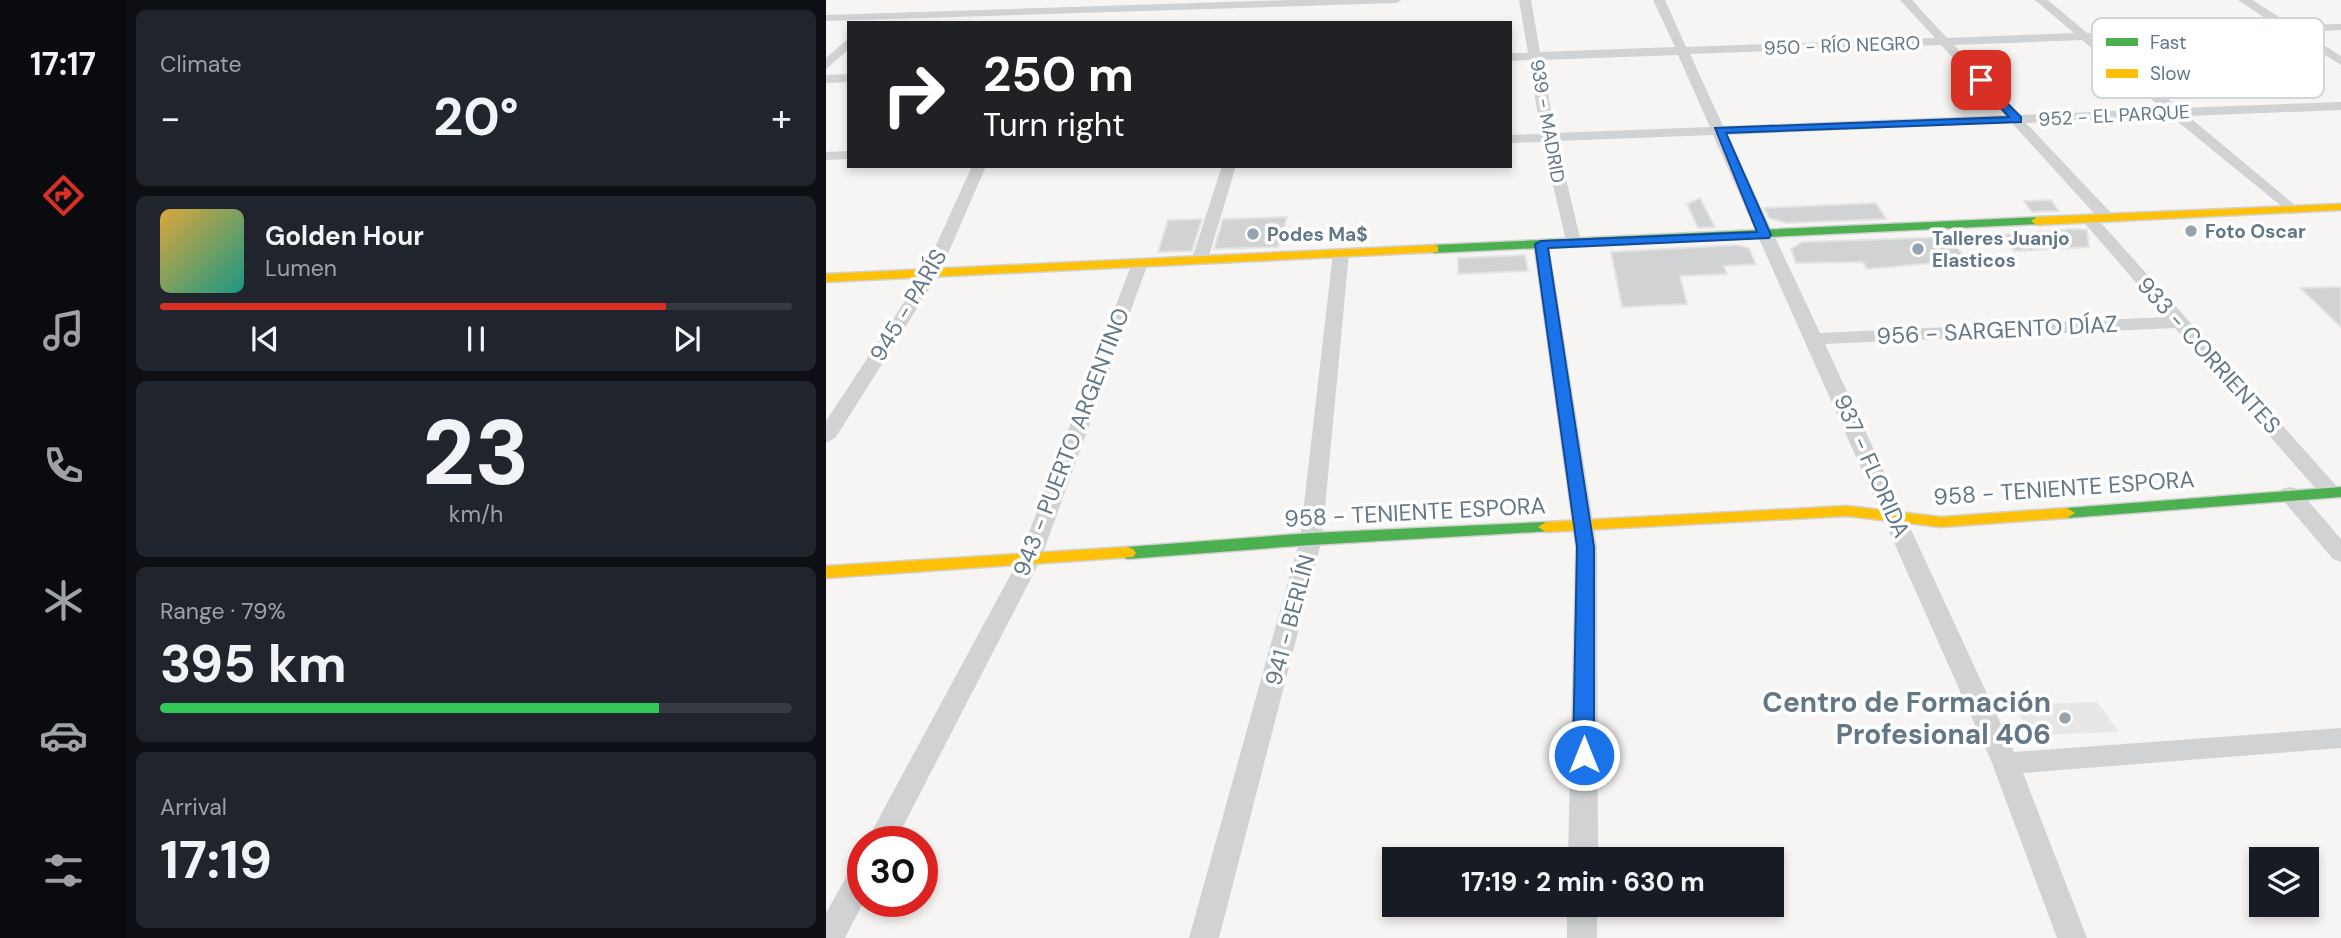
<!DOCTYPE html>
<meta charset="utf-8">
<style>
:root{--surface:#171b24;--page:#20242c;--text:#f1f3f6;--muted:#9ea1a6;--line:#363941;--accent:#d93025}
body{margin:0;font-family:"DM Sans",sans-serif;background:var(--page);color:var(--text);height:100vh;display:flex;flex-direction:column;font-size:26px;white-space:nowrap}
*{box-sizing:border-box;margin:0}
p{font-size:23px;color:var(--muted)}
.icon{flex:none;width:38px;height:38px;fill:none;stroke:currentColor;stroke-width:2;stroke-linecap:round;stroke-linejoin:round}
.map{position:relative;flex:1;overflow:hidden}
.sheet{display:flex;flex-direction:column;gap:10px;padding:10px;background:#0d0f14;width:700px}
.sheet>*{flex:none}
.banner{position:absolute;left:21px;top:21px;width:665px;height:147px;border-radius:0px;box-shadow:0 4px 10px #0003;background:#202124;color:#fff;overflow:hidden}
.fabs{position:absolute;left:1423px;top:847px;display:grid;gap:14px}
.fabs a{display:grid;place-items:center;width:70px;height:70px;border-radius:0px;background:var(--surface);box-shadow:0 4px 10px #0003;font-size:35px}
.speed{position:absolute;left:21px;top:826px;display:flex;gap:14px;font-size:35px;font-weight:700;text-align:center}
.speed>*{display:grid;place-content:center;width:91px;height:91px;border-radius:50%;background:var(--surface);box-shadow:0 4px 10px #0003;line-height:1}
.speed .limit{border:10px solid #d22;background:#fff;color:#111}
.pin{position:absolute;display:grid;place-items:center;width:60px;height:60px;color:#fff;margin:-30px;border-radius:14px;box-shadow:0 4px 10px #0006}
.me{position:absolute;width:77px;margin:-38px;rotate:0deg;stroke-linejoin:round;filter:drop-shadow(0 0 5px #0008)}
.turn{display:flex;align-items:center;gap:24px;height:147px;padding:0 21px;font-size:32px}
.turn .icon{width:91px;height:91px;stroke-width:2.5}
.turn b{display:block;font-size:49px;line-height:60px}
.big{font-size:52px;font-weight:700;line-height:1.1}
.sheet .tile{flex:1;display:flex;flex-direction:column;justify-content:center;gap:10px;min-width:0;padding:0 24px;border-radius:10px;background:var(--page)}
.sheet .dial{align-items:center;gap:0}
.dial b{font-size:91px;line-height:1}
.song{display:flex;align-items:center;gap:21px}
.cover{width:84px;height:84px;border-radius:10px;background:linear-gradient(135deg,hsl(40 70% 55%),hsl(170 70% 35%))}
.played{height:7px;border-radius:4px;background:linear-gradient(90deg,var(--accent) 80%,var(--line) 80%)}
.keys{display:flex;justify-content:space-around;direction:ltr}
.heat{display:flex;justify-content:space-between;align-items:center;font-size:38px;direction:ltr}
.charge{height:10px;border-radius:5px;background:linear-gradient(90deg,#34c759 79%,var(--line) 0)}
.trip{position:absolute;left:556px;top:847px;width:402px;height:70px;border-radius:0px;background:var(--surface);box-shadow:0 4px 10px #0003;font-weight:700;line-height:70px;text-align:center}
main{display:flex;flex:1;min-height:0}
.menu{display:flex;flex-direction:column;width:126px;justify-content:space-around;align-items:center;background:#090b0e;color:var(--muted)}
.menu .icon{width:49px;height:49px}
.menu .on{color:var(--accent)}
.menu b{font-size:32px;color:var(--text)}
.map>svg:first-child{display:block}
.built{fill:#e6e7e6}
.building{fill:#d1d2d3;stroke:#e5e4e4;stroke-width:2}
.lines{fill:none;stroke-linecap:round;stroke-linejoin:round}
.fast-casing{stroke:#d1d2d4;stroke-width:3}
.slow-casing{stroke:#d1d2d4;stroke-width:3}
.street{fill:#d1d2d3;fill-rule:evenodd}
.fast{fill:#4caf50;fill-rule:evenodd}
.slow{fill:#ffc107;fill-rule:evenodd}
.route{fill:#1a73e8;stroke:#114b97;stroke-width:2}
.poi-dot{fill:#96a3ac;stroke:#fff;stroke-width:2.5}
.labels{text-anchor:middle;stroke-width:7;stroke-linejoin:round;paint-order:stroke}
.far-street-label{font-size:19px;fill:#637786;stroke:#fff}
.far-poi-label{font-size:19px;font-weight:bold;fill:#637786;stroke:#fff;text-anchor:start}
.street-label{font-size:23px;fill:#637786;stroke:#fff}
.near-poi-label{font-size:28px;font-weight:bold;fill:#637786;stroke:#fff;text-anchor:end}
.key{fill:#fff;stroke:#d0d6db;stroke-width:2}
.key-label{font-size:19px;fill:#637786}
</style>
<main>
<nav class="menu">
<b>17:17</b>
<svg class="icon on" aria-label="directions" viewBox="0 0 24 24"><path d="M12 3l9 9-9 9-9-9zM9 14v-3h6M13 9l2 2-2 2"/></svg>
<svg class="icon" aria-label="music" viewBox="0 0 24 24"><path d="M9 18V5l10-2v13"/><circle cx="6" cy="18" r="3"/><circle cx="16" cy="16" r="3"/></svg>
<svg class="icon" aria-label="phone" viewBox="0 0 24 24"><path d="M5 4h4l2 5-3 2q2 4 5 5l2-3 5 2v4C11 20 4 13 5 4z"/></svg>
<svg class="icon" aria-label="climate" viewBox="0 0 24 24"><path d="M12 3v18M4 7l16 10M4 17L20 7"/></svg>
<svg class="icon" aria-label="car" viewBox="0 0 24 24"><path d="M5 17H2v-5l4-1 3-4h7l3 4 3 1v5h-3M9 17h6M6 11h13"/><circle cx="7" cy="17" r="2"/><circle cx="17" cy="17" r="2"/></svg>
<svg class="icon" aria-label="filters" viewBox="0 0 24 24"><path d="M4 7h16M4 17h16"/><circle cx="9" cy="7" r="2"/><circle cx="15" cy="17" r="2"/></svg>
</nav>
<section class="sheet">
<div class="tile"><p>Climate</p>
<div class="heat"><a>−</a><b class="big">20°</b><a>+</a></div>
</div>
<div class="tile">
<div class="song"><i class="cover"></i><div><b>Golden Hour</b><p>Lumen</p></div></div>
<div class="played"></div>
<div class="keys"><svg class="icon" aria-label="previous" viewBox="0 0 24 24"><path d="M18 5L8 12l10 7zM5 5v14"/></svg><svg class="icon" aria-label="pause" viewBox="0 0 24 24"><path d="M8 5v14M16 5v14"/></svg><svg class="icon" aria-label="next" viewBox="0 0 24 24"><path d="M6 5l10 7-10 7zM19 5v14"/></svg></div>
</div>
<div class="tile dial"><b>23</b><p>km/h</p></div>
<div class="tile"><p>Range · 79%</p><b class="big">395 km</b><div class="charge"></div></div>
<div class="tile"><p>Arrival</p><b class="big">17:19</b></div>
</section>
<div class="map">
<svg width="1515" height="938" viewBox="0 0 1515 938">
<rect width="100%" height="100%" fill="#f6f5f4"/>
<path class="built" d="M 1271,702 L 1293,732 L 1204,735 L 1188,705 Z"/>
<path class="building" d="M 874,198 L 889,227 L 872,228 L 861,204 Z
M 1225,200 L 1233,211 L 1206,212 L 1198,201 Z
M 1050,203 L 1060,219 L 960,223 L 943,218 L 938,208 Z
M 461,217 L 452,247 L 388,249 L 397,219 Z
M 376,219 L 366,251 L 332,252 L 342,220 Z
M 1248,229 L 1261,230 L 1263,247 L 1188,251 L 1175,235 Z
M 1123,237 L 1141,260 L 1041,269 L 1037,262 L 970,263 L 965,249 L 976,242 Z
M 911,245 L 923,248 L 930,264 L 898,266 L 901,274 L 854,276 L 861,304 L 796,307 L 785,252 Z
M 699,255 L 702,271 L 632,274 L 632,258 Z
M 1515,287 L 1515,327 L 1474,288 Z"/>
<g class="lines">
<defs>
<path id="fast" d="M 1211,217 L 1217,221 L 1215,224 L 608,253 L 602,249 L 608,245 Z
M 1515,487 L 1515,497 L 1241,518 L 1233,513 L 1241,508 Z
M 720,522 L 728,527 L 726,531 L 485,545 L 301,559 L 292,553 L 301,547 L 485,533 Z"/>
<path id="slow" d="M 1515,204 L 1515,210 L 1211,225 L 1205,221 L 1211,217 Z
M 608,245 L 612,246 L 612,252 L 0,282 L 0,274 Z
M 1021,506 L 1115,517 L 1241,508 L 1249,513 L 1241,518 L 1115,527 L 1021,516 L 720,532 L 712,527 L 720,522 Z
M 301,547 L 307,549 L 310,553 L 307,557 L 0,578 L 0,566 Z"/>
</defs>
<use href="#fast" class="fast-casing"/>
<use href="#slow" class="slow-casing"/>
<path class="street" d="M 465,0 L 576,0 L 570,3 L 0,21 L 0,15 Z
M 693,0 L 705,0 L 714,52 L 849,47 L 827,0 L 839,0 L 860,47 L 1109,38 L 1074,0 L 1086,0 L 1121,38 L 1248,33 L 1209,0 L 1222,0 L 1261,33 L 1451,26 L 1412,0 L 1426,0 L 1466,25 L 1515,24 L 1515,30 L 1477,32 L 1515,56 L 1515,65 L 1462,32 L 1269,39 L 1353,108 L 1515,102 L 1515,110 L 1362,116 L 1470,206 L 1470,212 L 1465,214 L 1346,117 L 1200,123 L 1286,214 L 1288,217 L 1280,222 L 1274,220 L 1186,123 L 901,135 L 994,333 L 1340,317 L 1254,218 L 1256,215 L 1268,215 L 1515,491 L 1513,497 L 1497,497 L 1349,328 L 999,344 L 1188,752 L 1515,728 L 1515,748 L 1197,773 L 1261,938 L 1231,938 L 1166,763 L 887,135 L 731,141 L 755,242 L 747,247 L 741,245 L 717,142 L 684,143 L 684,135 L 715,134 L 703,60 L 684,61 L 684,53 L 702,53 ZM 1256,40 L 1337,109 L 1193,115 L 1128,45 ZM 1115,45 L 1179,115 L 897,126 L 864,54 ZM 852,55 L 884,127 L 729,133 L 716,60 Z
M 23,38 L 23,49 L 0,69 L 0,58 Z
M 23,74 L 23,82 L 0,83 L 0,75 Z
M 23,151 L 23,159 L 0,160 L 0,152 Z
M 146,166 L 160,166 L 114,272 L 10,437 L 0,443 L 0,421 L 98,272 Z
M 396,166 L 410,166 L 382,259 L 374,264 L 368,263 L 366,259 Z
M 715,239 L 723,244 L 771,547 L 772,859 L 742,859 L 749,547 L 707,244 Z
M 515,248 L 523,253 L 496,539 L 393,938 L 363,938 L 474,539 L 507,253 Z
M 314,258 L 322,263 L 214,561 L 69,842 L 40,842 L 192,561 L 306,263 Z
M 1464,487 L 1472,489 L 1515,539 L 1515,562 L 1507,559 L 1456,499 L 1453,494 L 1456,489 Z
M 37,861 L 38,901 L 19,938 L 0,938 L 0,913 L 27,865 Z
M 741,905 L 771,905 L 771,938 L 741,938 Z"/>
<use href="#fast" class="fast"/>
<use href="#slow" class="slow"/>
</g>
<path class="route" d="M 1155,77 L 1195,117 L 1195,122 L 900,133 L 945,235 L 943,238 L 722,248 L 768,547 L 768,755 L 765,761 L 750,761 L 747,755 L 751,547 L 709,244 L 715,241 L 931,232 L 889,128 L 1183,117 L 1151,82 Z"/>
<g class="poi-dot">
<circle cx="1365" cy="231" r="7"/>
<circle cx="427" cy="234" r="7"/>
<circle cx="1092" cy="249" r="7"/>
<circle cx="1239" cy="718" r="7"/>
</g>
<g class="labels">
<g class="far-street-label">
<text transform="translate(1016 45) rotate(-2)" y="7">950 - RÍO NEGRO</text>
<text transform="translate(1288 115) rotate(-3)" y="7">952 - EL PARQUE</text>
<text transform="translate(722 121) rotate(80)" y="7">939 - MADRID</text>
</g>
<g class="far-poi-label">
<text x="1379" y="238">Foto Oscar</text>
<text x="441" y="241">Podes Ma$</text>
<text x="1106" y="245">Talleres Juanjo<tspan x="1106" dy="22">Elasticos</tspan></text>
</g>
<g class="street-label">
<text transform="translate(82 305) rotate(-59)" y="8">945 - PARÍS</text>
<text transform="translate(1171 330) rotate(-3)" y="8">956 - SARGENTO DÍAZ</text>
<text transform="translate(1383 355) rotate(48)" y="8">933 - CORRIENTES</text>
<text transform="translate(245 442) rotate(-69)" y="8">943 - PUERTO ARGENTINO</text>
<text transform="translate(1046 466) rotate(66)" y="8">937 - FLORIDA</text>
<text transform="translate(1238 488) rotate(-4)" y="8">958 - TENIENTE ESPORA</text>
<text transform="translate(589 512) rotate(-3)" y="8">958 - TENIENTE ESPORA</text>
<text transform="translate(464 620) rotate(-75)" y="8">941 - BERLÍN</text>
</g>
<g class="near-poi-label">
<text x="1225" y="712">Centro de Formación<tspan x="1225" dy="32">Profesional 406</tspan></text>
</g>
</g>
<rect x="1266" y="18" width="232" height="80" rx="10" class="key"/>
<rect x="1280" y="38" width="32" height="8" fill="#4caf50"/>
<rect x="1280" y="69" width="32" height="9" fill="#ffc107"/>
<g class="key-label">
<text x="1324" y="49">Fast</text>
<text x="1324" y="80">Slow</text>
</g>
</svg>
<div class="fabs">
<a><svg class="icon" aria-label="layers" viewBox="0 0 24 24"><path d="M12 4l9 5-9 5-9-5zM3 14l9 5 9-5"/></svg></a>
</div>
<div class="speed"><div class="limit">30</div></div>
<div class="pin" style="left:1155px;top:80px;background:#d93025"><svg class="icon" aria-label="arrive" viewBox="0 0 24 24"><path d="M6 21V4h12l-3 4 3 4H6"/></svg></div>
<svg class="me" style="left:758px;top:755px" viewBox="-20 -20 40 40"><circle r="17" fill="#1a73e8" stroke="#fff" stroke-width="3"/><path d="M0-11L8 9 0 5-8 9z" fill="#fff"/></svg>
<div class="trip">17:19 · 2 min · 630 m</div>
<div class="banner">
<div class="turn"><svg class="icon" aria-label="right" viewBox="0 0 24 24"><path d="M7 20v-9h11M14 6l5 5-5 5"/></svg><div><b>250 m</b>Turn right</div></div>
</div>
</div>
</main>
